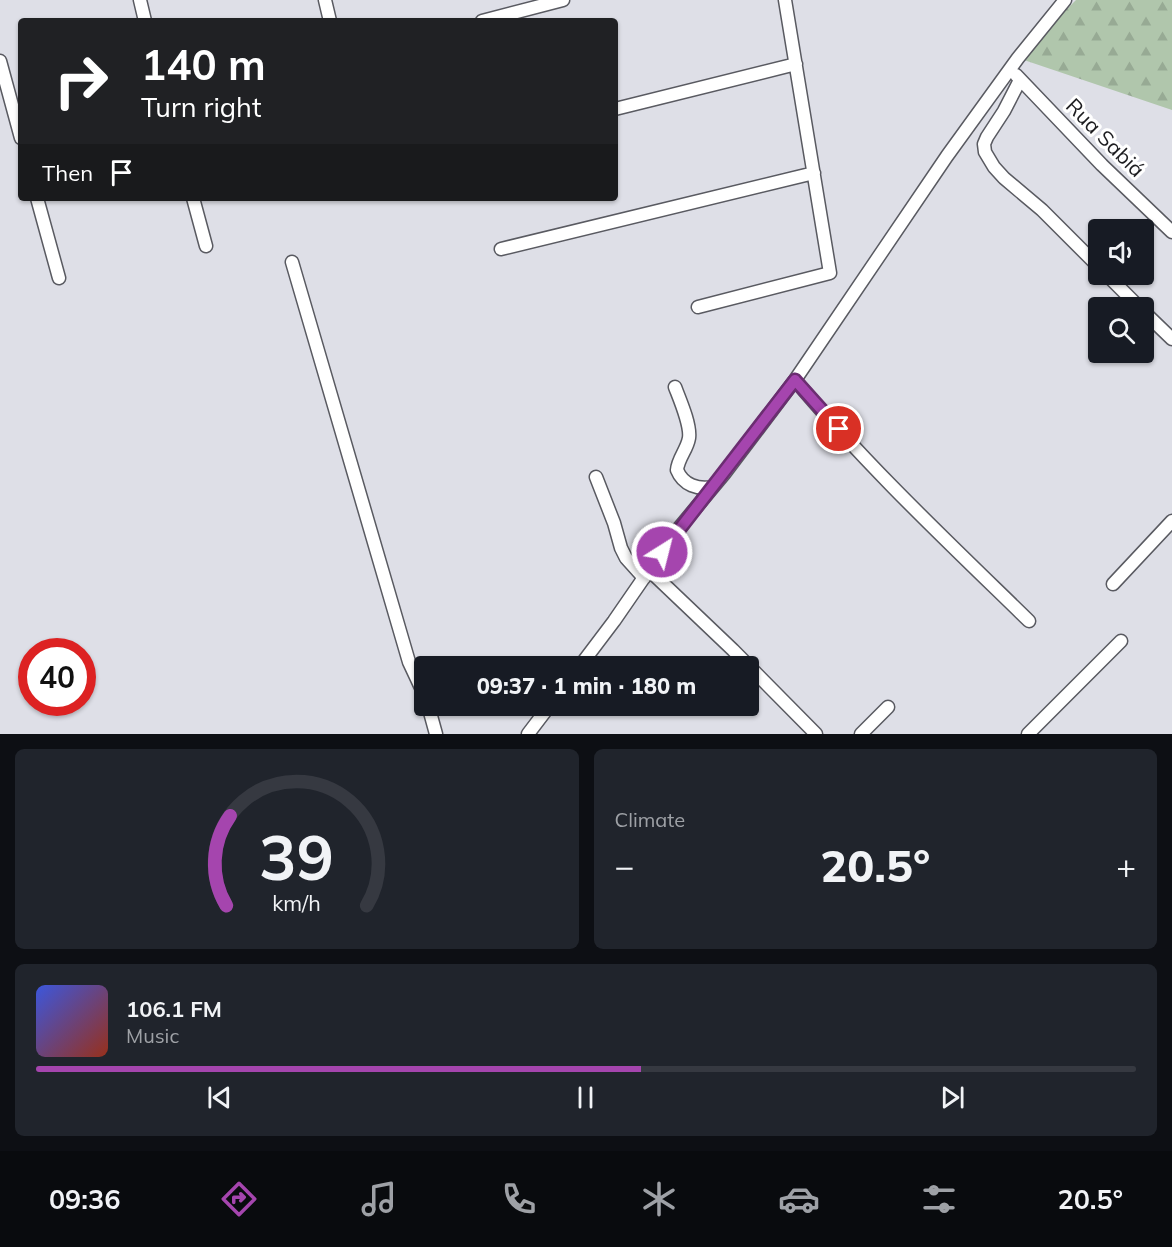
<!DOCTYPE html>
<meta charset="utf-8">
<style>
:root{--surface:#171b24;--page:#20242c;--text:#f1f3f6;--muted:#9ea1a6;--line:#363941;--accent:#a545ae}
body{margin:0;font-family:Mulish,sans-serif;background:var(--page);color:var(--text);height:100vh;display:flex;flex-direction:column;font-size:22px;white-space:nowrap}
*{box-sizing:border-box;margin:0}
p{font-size:20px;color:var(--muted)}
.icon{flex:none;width:33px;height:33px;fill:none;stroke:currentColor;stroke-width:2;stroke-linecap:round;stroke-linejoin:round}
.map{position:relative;height:734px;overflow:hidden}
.drawer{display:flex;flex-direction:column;gap:15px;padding:15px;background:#0d0f14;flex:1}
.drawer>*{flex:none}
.hud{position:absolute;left:18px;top:18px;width:600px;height:183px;border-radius:6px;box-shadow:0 2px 4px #0004;background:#202124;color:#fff;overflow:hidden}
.tools{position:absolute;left:1088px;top:219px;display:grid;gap:12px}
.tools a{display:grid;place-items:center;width:66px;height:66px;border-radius:6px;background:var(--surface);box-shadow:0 2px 4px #0004;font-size:30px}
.speed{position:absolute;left:18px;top:638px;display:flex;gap:12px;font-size:30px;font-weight:700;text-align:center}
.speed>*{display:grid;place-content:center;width:78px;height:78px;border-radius:50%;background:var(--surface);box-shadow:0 2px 4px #0004;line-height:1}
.speed .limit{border:9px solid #d22;background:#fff;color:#111}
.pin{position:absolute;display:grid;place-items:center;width:51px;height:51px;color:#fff;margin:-26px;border:3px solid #fff;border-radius:50%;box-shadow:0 2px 6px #0007}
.me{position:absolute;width:66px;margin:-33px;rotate:36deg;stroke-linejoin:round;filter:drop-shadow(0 0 4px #0008)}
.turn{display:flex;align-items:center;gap:21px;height:126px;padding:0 24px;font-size:27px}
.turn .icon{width:78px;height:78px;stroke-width:2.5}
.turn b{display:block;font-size:42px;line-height:51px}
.then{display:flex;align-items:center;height:57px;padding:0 24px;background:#0003;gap:12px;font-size:22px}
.big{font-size:45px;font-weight:800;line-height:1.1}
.drawer .widget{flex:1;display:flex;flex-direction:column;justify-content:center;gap:9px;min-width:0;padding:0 21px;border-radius:9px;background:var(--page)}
.drawer .dial{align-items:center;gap:0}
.dial svg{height:156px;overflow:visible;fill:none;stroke:var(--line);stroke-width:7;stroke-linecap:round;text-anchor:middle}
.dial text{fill:var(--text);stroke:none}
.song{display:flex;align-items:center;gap:18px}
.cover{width:72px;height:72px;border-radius:9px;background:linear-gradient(135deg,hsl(230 70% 55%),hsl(10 70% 35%))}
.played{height:6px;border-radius:3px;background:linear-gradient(90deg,var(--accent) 55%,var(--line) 55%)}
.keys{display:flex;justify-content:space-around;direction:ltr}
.heat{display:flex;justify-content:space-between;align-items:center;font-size:33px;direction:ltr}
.drawer .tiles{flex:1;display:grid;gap:15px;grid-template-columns:1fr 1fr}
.widget:last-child{grid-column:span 2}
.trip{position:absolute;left:414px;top:656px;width:345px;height:60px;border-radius:6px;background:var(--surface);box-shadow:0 2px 4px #0004;font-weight:800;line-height:60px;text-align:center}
.dock{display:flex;height:96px;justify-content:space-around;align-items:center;background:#090b0e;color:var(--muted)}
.dock .icon{width:42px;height:42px}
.dock .on{color:var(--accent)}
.dock b{font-size:27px;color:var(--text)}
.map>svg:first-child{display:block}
.forest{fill:url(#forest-firs)}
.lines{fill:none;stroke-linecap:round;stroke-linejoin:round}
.minor-casing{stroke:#595a61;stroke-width:15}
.minor{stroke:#fff;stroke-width:12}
.route-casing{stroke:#6b2d71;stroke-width:15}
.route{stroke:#a545ae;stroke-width:10}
.labels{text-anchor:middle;stroke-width:6;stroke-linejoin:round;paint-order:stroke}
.street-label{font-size:21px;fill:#1d1d20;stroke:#fff}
</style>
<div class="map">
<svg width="1172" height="734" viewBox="0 0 1172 734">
<defs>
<pattern id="forest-firs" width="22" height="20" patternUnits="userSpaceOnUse" patternTransform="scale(1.5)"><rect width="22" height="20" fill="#b0c6ac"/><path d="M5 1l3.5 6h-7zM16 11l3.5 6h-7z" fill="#97aa94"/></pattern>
</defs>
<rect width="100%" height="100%" fill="#dedfe7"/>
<path class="forest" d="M 1076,0 L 1172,0 L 1172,110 L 1018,58 Z"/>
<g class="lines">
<defs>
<path id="minor" d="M 140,0 L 145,21
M 325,0 L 330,21
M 482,21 L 563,0
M 0,61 L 21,138
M 1016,75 L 1102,165 L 1172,232
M 1020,80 L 1004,111 L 987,137 L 984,144 L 985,152 L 994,167 L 1004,178 L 1042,210 L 1098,266
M 615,109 L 796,64
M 37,198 L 59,278
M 193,198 L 206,246
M 501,249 L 814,173
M 292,262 L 409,662 L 424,694
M 1106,274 L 1140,308
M 698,307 L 830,273 L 785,0
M 1143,311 L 1172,339
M 795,380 C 867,466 949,543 1029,621
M 675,387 C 680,400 691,425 689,438 C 687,450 678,458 677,470 C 683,485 698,490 713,487
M 596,477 L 614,523 L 621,548 L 626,558 L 644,578
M 649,570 L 733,650 L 816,734
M 1113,584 L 1172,521
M 580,666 L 614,621 L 674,534 L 724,474 L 795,380 L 947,156 L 1018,58 L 1065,0
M 428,705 L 436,734
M 528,734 L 550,705
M 861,734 L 888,707
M 1028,734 L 1121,641"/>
</defs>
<use href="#minor" class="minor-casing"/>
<use href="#minor" class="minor"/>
</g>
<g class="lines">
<defs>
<path id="route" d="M 662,552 L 795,380 L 839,429"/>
</defs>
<use href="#route" class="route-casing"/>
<use href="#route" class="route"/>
</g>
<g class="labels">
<g class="street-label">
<text transform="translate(1105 138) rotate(45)" y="7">Rua Sabiá</text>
</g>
</g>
</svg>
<div class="tools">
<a><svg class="icon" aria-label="sound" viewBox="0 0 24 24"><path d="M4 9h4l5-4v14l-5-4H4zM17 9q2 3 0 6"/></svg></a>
<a><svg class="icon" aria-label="search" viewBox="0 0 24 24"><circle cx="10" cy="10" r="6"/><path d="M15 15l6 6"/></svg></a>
</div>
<div class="speed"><div class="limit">40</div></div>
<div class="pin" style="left:839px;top:429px;background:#d93025"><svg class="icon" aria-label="arrive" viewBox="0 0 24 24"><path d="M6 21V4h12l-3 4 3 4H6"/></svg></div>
<svg class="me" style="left:662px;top:552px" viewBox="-20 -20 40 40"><circle r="17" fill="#a545ae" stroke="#fff" stroke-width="3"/><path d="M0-11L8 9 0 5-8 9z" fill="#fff"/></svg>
<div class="trip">09:37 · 1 min · 180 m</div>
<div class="hud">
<div class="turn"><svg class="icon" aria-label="right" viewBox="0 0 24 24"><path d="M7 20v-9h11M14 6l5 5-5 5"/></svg><div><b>140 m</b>Turn right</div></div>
<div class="then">Then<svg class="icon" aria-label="arrive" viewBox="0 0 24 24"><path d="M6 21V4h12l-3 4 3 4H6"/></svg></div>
</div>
</div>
<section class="drawer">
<div class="tiles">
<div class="widget dial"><svg viewBox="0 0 100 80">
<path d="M14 69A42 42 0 1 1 86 69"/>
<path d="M14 69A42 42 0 0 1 16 23" stroke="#a545ae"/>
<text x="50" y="56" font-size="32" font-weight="700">39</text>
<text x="50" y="72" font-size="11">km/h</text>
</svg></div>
<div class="widget"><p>Climate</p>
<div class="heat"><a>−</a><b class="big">20.5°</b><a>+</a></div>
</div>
<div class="widget">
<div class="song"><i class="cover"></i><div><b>106.1 FM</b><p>Music</p></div></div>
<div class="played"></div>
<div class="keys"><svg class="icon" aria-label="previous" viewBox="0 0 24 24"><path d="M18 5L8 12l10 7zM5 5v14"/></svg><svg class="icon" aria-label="pause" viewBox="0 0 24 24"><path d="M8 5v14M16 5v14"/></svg><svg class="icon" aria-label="next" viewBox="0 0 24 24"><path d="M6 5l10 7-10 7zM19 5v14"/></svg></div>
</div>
</div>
</section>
<nav class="dock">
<b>09:36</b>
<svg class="icon on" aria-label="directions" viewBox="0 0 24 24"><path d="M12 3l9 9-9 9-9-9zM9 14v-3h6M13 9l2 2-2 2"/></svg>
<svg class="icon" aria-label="music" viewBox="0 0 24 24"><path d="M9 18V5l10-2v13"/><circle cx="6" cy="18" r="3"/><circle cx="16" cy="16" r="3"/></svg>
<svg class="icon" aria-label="phone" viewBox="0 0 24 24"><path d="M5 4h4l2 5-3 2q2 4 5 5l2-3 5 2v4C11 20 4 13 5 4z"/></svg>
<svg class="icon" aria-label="climate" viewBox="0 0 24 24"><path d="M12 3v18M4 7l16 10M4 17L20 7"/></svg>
<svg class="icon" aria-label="car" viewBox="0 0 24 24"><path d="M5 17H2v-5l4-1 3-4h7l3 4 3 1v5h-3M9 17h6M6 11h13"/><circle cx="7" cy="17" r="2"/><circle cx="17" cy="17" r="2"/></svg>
<svg class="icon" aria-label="filters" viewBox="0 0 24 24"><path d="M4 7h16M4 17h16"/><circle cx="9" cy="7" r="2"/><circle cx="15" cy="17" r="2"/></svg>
<b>20.5°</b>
</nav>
